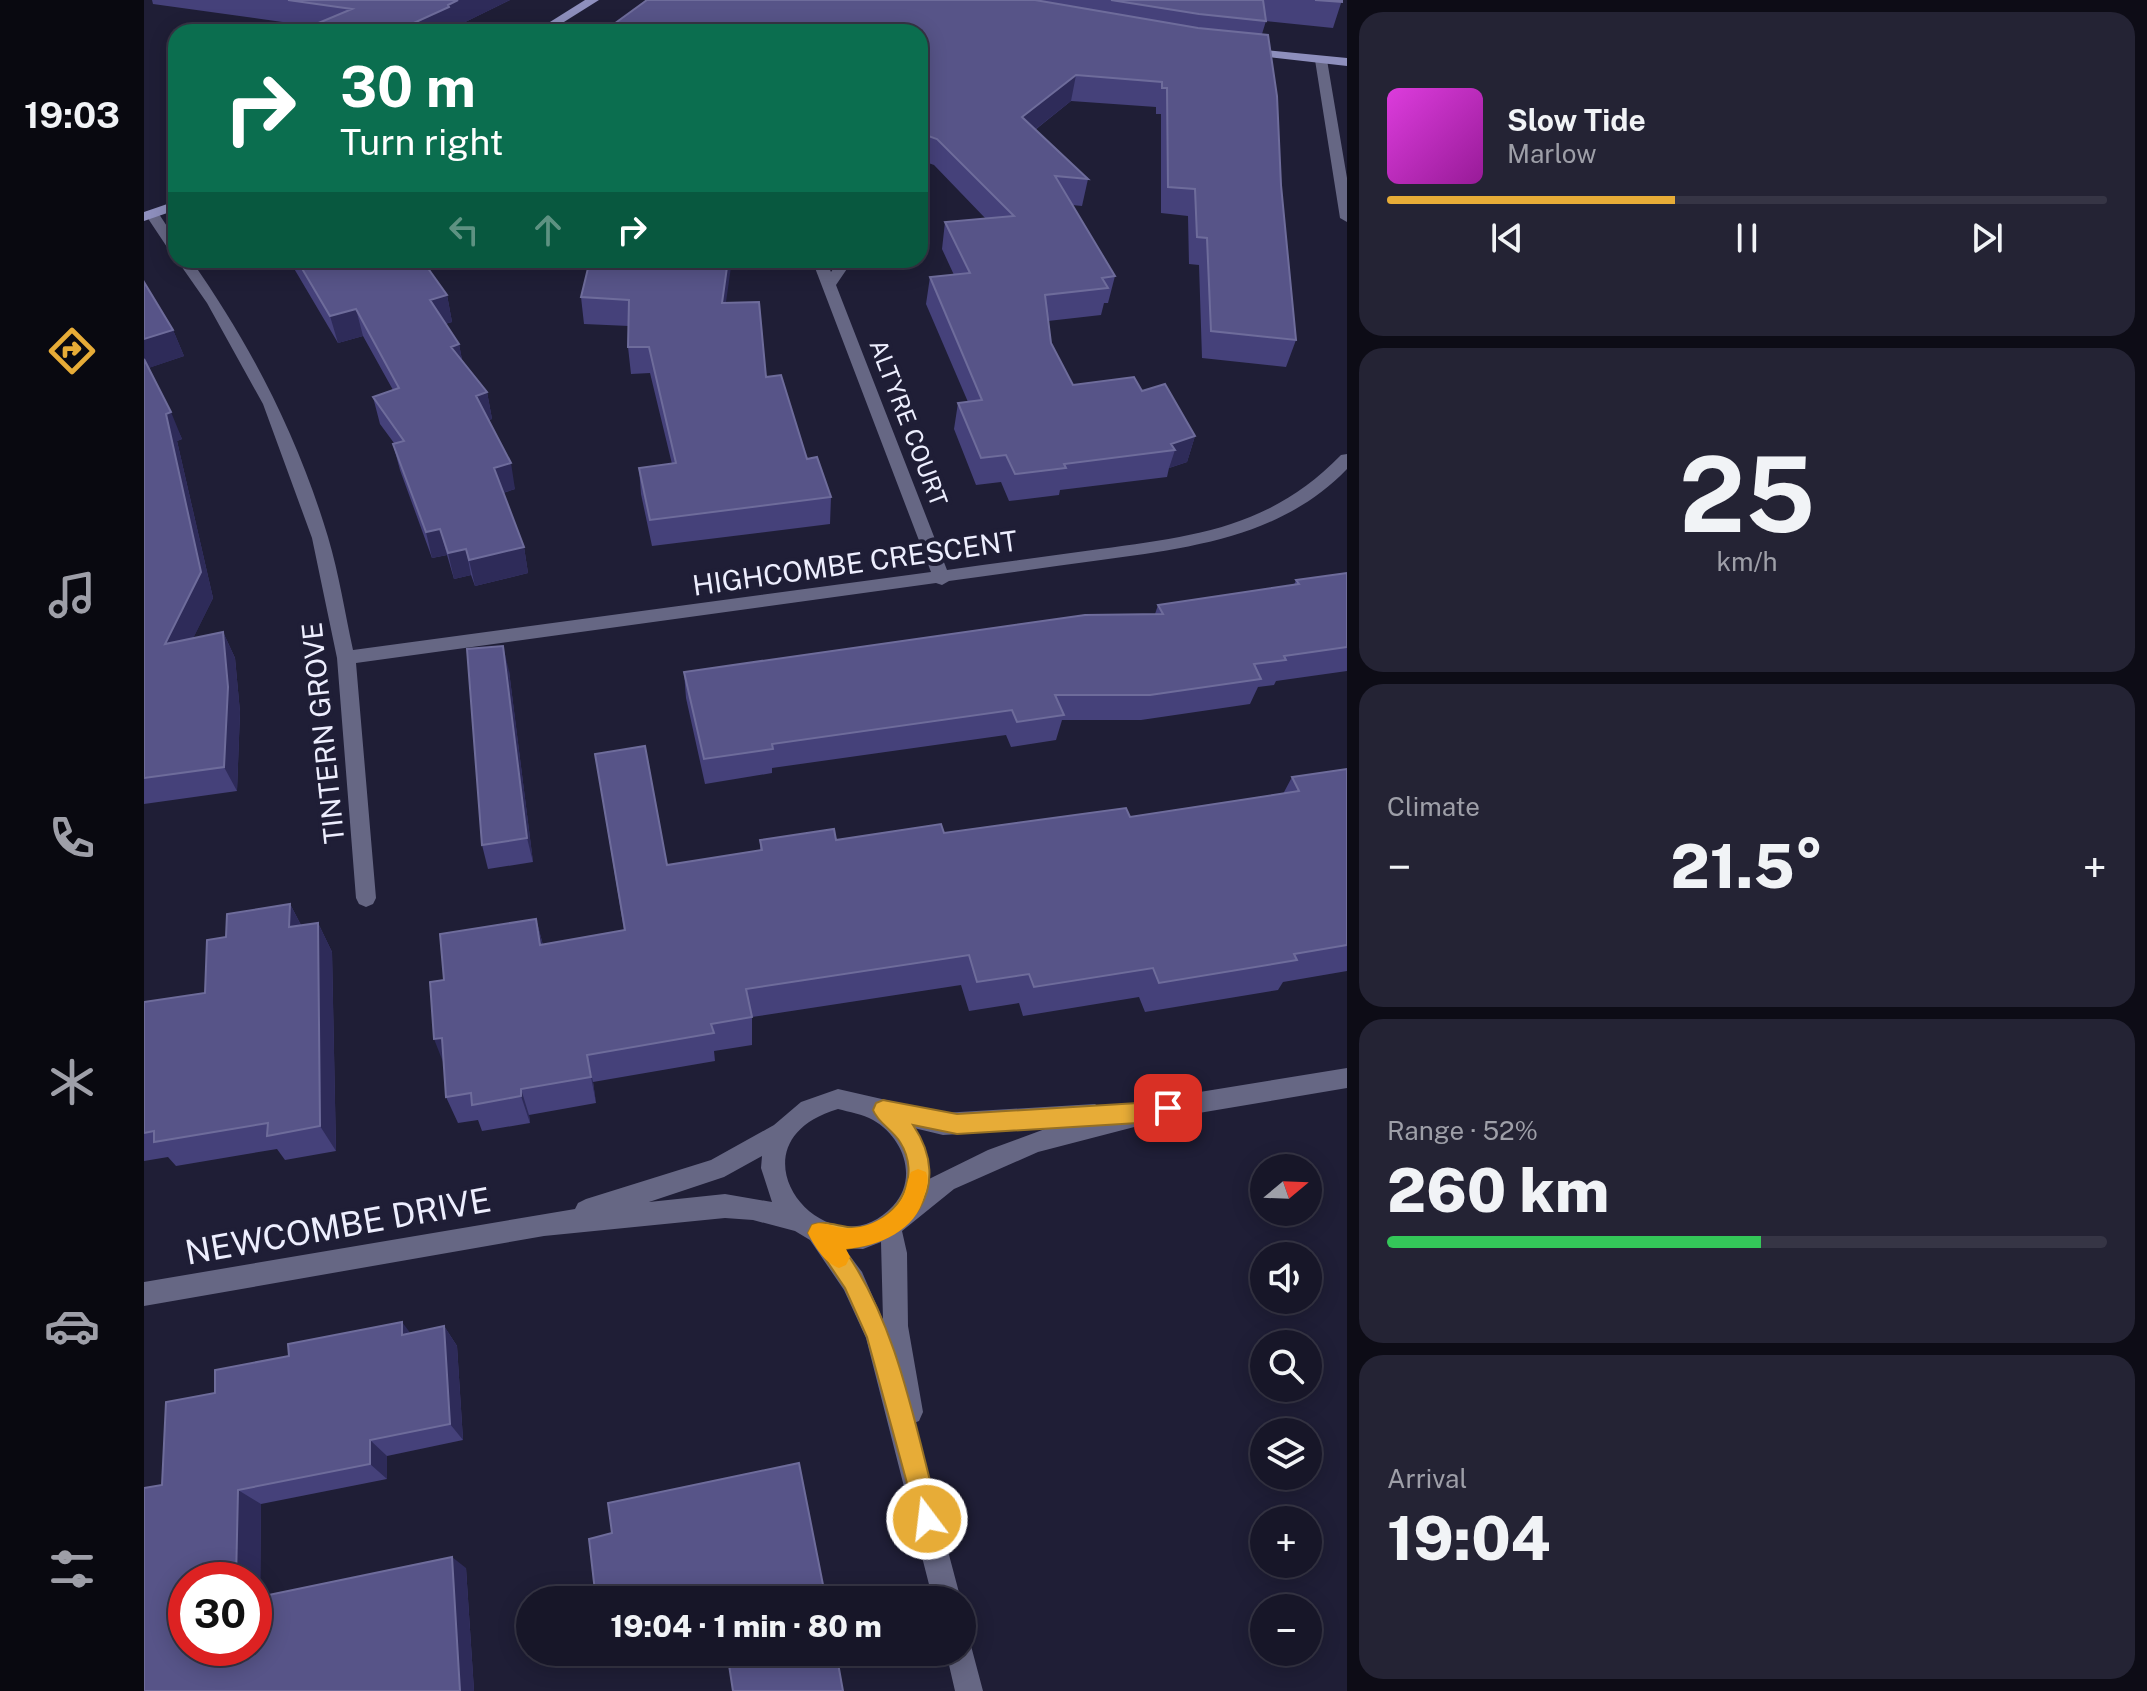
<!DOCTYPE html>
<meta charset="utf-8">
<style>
:root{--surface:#171628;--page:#242334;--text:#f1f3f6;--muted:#9e9fa8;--line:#363545;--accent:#e7ac37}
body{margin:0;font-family:"Public Sans",sans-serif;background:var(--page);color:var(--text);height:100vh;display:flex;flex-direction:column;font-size:30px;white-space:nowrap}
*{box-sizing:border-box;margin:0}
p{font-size:26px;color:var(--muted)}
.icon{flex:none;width:44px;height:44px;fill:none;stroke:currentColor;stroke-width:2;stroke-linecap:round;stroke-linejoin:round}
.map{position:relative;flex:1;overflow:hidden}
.side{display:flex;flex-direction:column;gap:12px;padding:12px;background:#0d0c16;width:800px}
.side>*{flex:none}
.guide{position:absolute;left:24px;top:24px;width:760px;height:244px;border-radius:24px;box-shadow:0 4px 20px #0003,0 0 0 2px var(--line);background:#0b6e4f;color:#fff;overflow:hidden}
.needle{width:52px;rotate:71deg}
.fabs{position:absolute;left:1106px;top:1154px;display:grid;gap:16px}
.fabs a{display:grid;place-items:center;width:72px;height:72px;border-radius:50%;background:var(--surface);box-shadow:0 4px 20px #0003,0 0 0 2px var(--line);font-size:40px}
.speed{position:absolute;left:24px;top:1562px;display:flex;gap:16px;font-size:40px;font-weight:700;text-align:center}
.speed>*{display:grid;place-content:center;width:104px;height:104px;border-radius:50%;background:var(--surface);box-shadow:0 4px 20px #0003,0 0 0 2px var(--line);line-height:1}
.speed .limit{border:12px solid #d22;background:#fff;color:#111}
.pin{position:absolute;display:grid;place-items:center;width:68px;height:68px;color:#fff;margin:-34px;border-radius:16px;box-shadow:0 4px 12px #0006}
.me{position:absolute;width:88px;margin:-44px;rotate:345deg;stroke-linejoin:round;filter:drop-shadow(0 0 6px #0008)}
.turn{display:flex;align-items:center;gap:28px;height:168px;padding:0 40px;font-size:36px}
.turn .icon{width:104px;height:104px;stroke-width:2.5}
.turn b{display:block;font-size:56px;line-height:68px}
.lanes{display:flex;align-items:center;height:76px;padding:0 40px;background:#0003;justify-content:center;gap:40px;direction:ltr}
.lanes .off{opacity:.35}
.big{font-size:60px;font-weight:800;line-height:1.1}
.side .widget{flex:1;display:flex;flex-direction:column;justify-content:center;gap:12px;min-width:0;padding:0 28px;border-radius:24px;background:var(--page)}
.side .dial{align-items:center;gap:0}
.dial b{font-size:104px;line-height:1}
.song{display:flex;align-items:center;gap:24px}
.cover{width:96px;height:96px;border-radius:12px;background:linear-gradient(135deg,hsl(300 70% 55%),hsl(300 70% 35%))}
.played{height:8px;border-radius:4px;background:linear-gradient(90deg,var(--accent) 40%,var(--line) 40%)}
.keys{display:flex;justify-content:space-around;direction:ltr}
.heat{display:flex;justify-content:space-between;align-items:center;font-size:44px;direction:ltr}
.charge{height:12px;border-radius:6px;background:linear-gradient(90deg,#34c759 52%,var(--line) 0)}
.trip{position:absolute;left:372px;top:1586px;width:460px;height:80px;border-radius:40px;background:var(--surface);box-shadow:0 4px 20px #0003,0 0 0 2px var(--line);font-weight:800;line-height:80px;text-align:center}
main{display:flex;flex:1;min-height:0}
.menu{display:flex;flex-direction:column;width:144px;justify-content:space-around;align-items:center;background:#090910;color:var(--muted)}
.menu .icon{width:56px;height:56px}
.menu .selected{color:var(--accent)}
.menu b{font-size:36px;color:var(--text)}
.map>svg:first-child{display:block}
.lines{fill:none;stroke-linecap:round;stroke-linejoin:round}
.street{fill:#666784;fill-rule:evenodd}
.secondary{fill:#8e8fbd;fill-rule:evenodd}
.wall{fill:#45417a}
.shaded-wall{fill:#2e2b59}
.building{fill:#575488;stroke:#6e6c9b;stroke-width:2}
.route{fill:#e7ac37;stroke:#967024;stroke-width:2}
.slow{fill:#f59e0b}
.labels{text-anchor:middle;stroke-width:8;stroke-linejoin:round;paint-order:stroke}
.far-street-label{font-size:24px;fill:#edeefe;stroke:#1f1e36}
.street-label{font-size:28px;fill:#edeefe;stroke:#1f1e36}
.near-street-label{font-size:34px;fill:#edeefe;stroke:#1f1e36}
</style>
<main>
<nav class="menu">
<b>19:03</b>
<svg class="icon selected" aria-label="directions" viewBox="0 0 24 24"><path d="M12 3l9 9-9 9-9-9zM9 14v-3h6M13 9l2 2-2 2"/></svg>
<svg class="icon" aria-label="music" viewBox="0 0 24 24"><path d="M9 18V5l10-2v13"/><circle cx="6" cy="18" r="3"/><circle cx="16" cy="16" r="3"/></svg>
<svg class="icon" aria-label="phone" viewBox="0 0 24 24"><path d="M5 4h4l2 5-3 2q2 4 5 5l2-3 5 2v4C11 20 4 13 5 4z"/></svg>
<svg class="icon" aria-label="climate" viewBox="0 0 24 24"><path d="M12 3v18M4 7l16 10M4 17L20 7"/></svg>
<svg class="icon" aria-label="car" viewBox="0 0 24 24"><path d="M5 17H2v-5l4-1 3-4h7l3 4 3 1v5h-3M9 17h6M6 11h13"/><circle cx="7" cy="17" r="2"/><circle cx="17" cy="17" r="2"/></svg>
<svg class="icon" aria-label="filters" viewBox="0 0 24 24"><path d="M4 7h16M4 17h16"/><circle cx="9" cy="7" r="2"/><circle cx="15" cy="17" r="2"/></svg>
</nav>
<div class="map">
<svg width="1203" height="1691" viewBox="0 0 1203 1691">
<rect width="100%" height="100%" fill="#1f1e36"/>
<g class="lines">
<path class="street" d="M 1177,56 L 1183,60 L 1203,178 L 1203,222 L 1196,218 L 1171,60 Z
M 3,211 L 13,211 L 32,240 L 32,254 L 27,253 L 1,214 Z
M 33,260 L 47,260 C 107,345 154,437 184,537 C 195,574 201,613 209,650 L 787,572 L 668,260 L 682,260 L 687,272 L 695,260 L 709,260 L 692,285 L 803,570 C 854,563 905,556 956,549 C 1051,536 1126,528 1197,455 L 1203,454 L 1203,469 C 1138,537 1045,548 957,560 C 906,567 856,574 805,581 L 798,585 L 792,583 L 212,663 L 232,898 L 229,904 L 222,907 L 215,904 L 212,898 L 193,658 L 168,538 L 119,404 L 63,303 Z
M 1203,1068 L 1203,1088 L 1025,1118 L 894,1152 L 810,1189 L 758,1231 L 763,1253 L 764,1326 L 779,1412 L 775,1421 L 770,1423 L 817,1600 L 789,1600 L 722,1338 L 700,1290 L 666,1240 L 651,1231 L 609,1220 L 581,1218 L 400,1236 L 0,1306 L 0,1282 L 431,1209 L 434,1203 L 442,1199 L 567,1160 L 630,1125 L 657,1102 L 694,1089 L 799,1113 L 951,1104 L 961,1111 L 1025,1097 ZM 694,1109 C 705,1112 719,1114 729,1120 C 759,1137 775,1178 749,1206 C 683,1277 576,1144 694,1109 ZM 770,1128 L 799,1135 L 901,1129 L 844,1150 L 785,1179 L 783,1154 ZM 618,1156 L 617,1168 L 628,1202 L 581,1194 L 505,1202 L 580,1177 ZM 737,1242 L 739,1320 L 718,1272 L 700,1248 L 719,1249 Z
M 818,1639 L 826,1642 L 839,1691 L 811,1691 L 802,1652 L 818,1652 Z"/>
<path class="secondary" d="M 441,0 L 455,0 L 404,32 L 390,32 Z
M 1100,48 L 1203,58 L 1203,66 L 1096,54 L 1094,52 Z
M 32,201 L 32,210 L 0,221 L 0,212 Z"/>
</g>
<path class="wall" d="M 8,0 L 366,0 L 309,28 L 309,31 L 307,32 L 153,32 L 167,26 L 9,4 Z
M 503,0 L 1198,0 L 1189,28 L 1122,21 L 1118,34 L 1137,185 L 1152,340 L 1142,367 L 1058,358 L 1055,265 L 1045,264 L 1044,216 L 1017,213 L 1017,114 L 1012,114 L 1012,107 L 927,101 L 891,130 L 944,179 L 938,206 L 928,205 L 971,276 L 964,303 L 960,303 L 957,315 L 904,321 L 907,343 L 929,385 L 998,391 L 1051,436 L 1043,462 L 1025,468 L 1023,477 L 916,490 L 915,495 L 865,501 L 857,482 L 832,485 L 810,429 L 814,403 L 824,402 L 782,304 L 786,277 L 810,275 L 798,249 L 801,222 L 842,219 L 790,165 L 776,160 L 776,32 Z
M 145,260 L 278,260 L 303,295 L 308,322 L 301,324 L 315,344 L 318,360 L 343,392 L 348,419 L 344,420 L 371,489 L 359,493 L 380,547 L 384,573 L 331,586 L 327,575 L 310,579 L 303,555 L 288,558 L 256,470 L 249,444 L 250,443 L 236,424 L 229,397 L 249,390 L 219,336 L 194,343 Z
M 0,282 L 29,330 L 40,356 L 4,368 L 38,439 L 33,441 L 69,598 L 49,638 L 79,632 L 91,658 L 96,712 L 93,791 L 0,804 Z
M 437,297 L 582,303 L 622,377 L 663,459 L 687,497 L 686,524 L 508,546 L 497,494 L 495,468 L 528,464 L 506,373 L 487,374 L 484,347 L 485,326 L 440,324 Z
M 1203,573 L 1203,671 L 1132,681 L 1130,685 L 1114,687 L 1106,704 L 997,720 L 918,720 L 912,740 L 867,747 L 862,735 L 628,768 L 628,773 L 561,784 L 542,698 L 540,672 L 1011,614 L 1014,605 L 1150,585 L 1152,580 Z
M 365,671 L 389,862 L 344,869 L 338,845 Z
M 451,754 L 523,865 L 616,850 L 616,840 L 692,840 L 800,833 L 986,817 L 1139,794 L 1148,777 L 1203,769 L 1203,971 L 1139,982 L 1134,990 L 1001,1012 L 995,997 L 879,1016 L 875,1003 L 825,1011 L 817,985 L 608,1017 L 608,1045 L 570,1051 L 571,1061 L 449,1082 L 452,1103 L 385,1115 L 386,1123 L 338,1131 L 334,1120 L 314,1123 L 302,1097 L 300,980 L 392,919 L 399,945 L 480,930 Z
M 146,904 L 157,925 L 174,923 L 188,952 L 192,1151 L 141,1160 L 133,1149 L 32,1166 L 24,1157 L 0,1161 L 0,1002 L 61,993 L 82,937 Z
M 300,1326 L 313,1346 L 319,1440 L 243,1456 L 243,1479 L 117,1504 L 116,1597 L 322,1568 L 330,1691 L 0,1691 L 0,1488 L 18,1485 L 71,1393 L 266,1333 Z
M 482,1652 L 512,1652 L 487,1658 Z"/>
<path class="shaded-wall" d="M 314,0 L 366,0 L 309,28 L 309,31 L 307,32 L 250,32 Z
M 932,75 L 927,101 L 874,143 L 878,117 Z
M 584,260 L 588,260 L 578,330 L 578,303 Z
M 303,295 L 308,322 L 292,326 L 286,300 Z
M 212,309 L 219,336 L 194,343 L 186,316 Z
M 29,330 L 40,356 L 2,369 L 0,363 L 0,339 Z
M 315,344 L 320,371 L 307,347 Z
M 343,392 L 348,419 L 337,423 L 332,396 Z
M 27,412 L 38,439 L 33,441 L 69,598 L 34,669 L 21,644 L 22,414 Z
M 1051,436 L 1043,462 L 1025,468 L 1031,450 L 1027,444 Z
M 367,463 L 371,489 L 355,494 L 350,468 Z
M 296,529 L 303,555 L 288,558 L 282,532 Z
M 380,547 L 384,573 L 331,586 L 325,560 Z
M 322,549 L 327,575 L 310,579 L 304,553 Z
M 79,632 L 91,658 L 96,712 L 93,791 L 80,767 Z
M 359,646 L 365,671 L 389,862 L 383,838 Z
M 146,904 L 161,933 L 145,927 Z
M 392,919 L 400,949 L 396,945 Z
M 174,923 L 188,952 L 192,1151 L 176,1126 Z
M 298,1038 L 301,1067 L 290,1039 Z
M 443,1055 L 449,1082 L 452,1103 L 447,1077 Z
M 377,1089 L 385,1115 L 386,1123 L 377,1096 Z
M 258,1322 L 273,1342 L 258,1335 Z
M 300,1326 L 313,1346 L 319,1440 L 306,1424 Z
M 226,1440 L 243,1456 L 243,1479 L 226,1464 Z
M 94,1490 L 117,1504 L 116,1611 L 110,1609 L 110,1580 L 92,1580 Z
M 308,1557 L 322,1568 L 330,1691 L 316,1691 Z"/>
<path class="building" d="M 144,0 L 314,0 L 304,5 L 305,7 L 250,32 L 153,32 L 208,9 Z
M 503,0 L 891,0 L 1054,28 L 1124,35 L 1133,96 L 1137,185 L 1152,340 L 1067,331 L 1063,238 L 1053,237 L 1051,189 L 1024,187 L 1023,88 L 1018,88 L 1018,82 L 932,75 L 878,117 L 944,179 L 911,176 L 971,276 L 958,278 L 964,288 L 901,295 L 907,343 L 929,385 L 990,377 L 998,391 L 1021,384 L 1051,436 L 1027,444 L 1031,450 L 920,464 L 922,468 L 871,474 L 862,455 L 837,458 L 814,403 L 838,400 L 786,277 L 826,273 L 801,222 L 870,216 L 793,139 L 776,133 L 776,32 L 459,32 Z
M 967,0 L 1119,0 L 1122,21 L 1055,14 Z
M 1171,0 L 1198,0 L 1198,2 Z
M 153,260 L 278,260 L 303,295 L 286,300 L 315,344 L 307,347 L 343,392 L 332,396 L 367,463 L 350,468 L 380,547 L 325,560 L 322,549 L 304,553 L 296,529 L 282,532 L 249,444 L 260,441 L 229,397 L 255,388 L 212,309 L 186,316 Z
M 446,260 L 584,260 L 578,303 L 615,302 L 622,377 L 637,375 L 663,459 L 673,457 L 687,497 L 506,520 L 495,468 L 532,463 L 505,347 L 484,347 L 485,300 L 437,297 Z
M 0,282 L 29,330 L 0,339 Z
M 0,359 L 27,412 L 22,414 L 57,572 L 21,644 L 79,632 L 84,687 L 80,767 L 0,778 Z
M 1203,573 L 1203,647 L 1140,656 L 1142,660 L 1110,664 L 1117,679 L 1006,695 L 911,695 L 920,715 L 873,722 L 868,710 L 628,744 L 629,749 L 560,759 L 540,672 L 941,615 L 1019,614 L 1014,605 L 1155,584 L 1152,580 Z
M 359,646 L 383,838 L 338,845 L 323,649 Z
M 501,746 L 523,865 L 618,850 L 616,840 L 690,829 L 692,840 L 797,824 L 800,833 L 982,808 L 986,817 L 1155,791 L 1148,777 L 1203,769 L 1203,945 L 1150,954 L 1153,960 L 1015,983 L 1009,968 L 890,987 L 885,974 L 833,982 L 825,955 L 602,989 L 608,1017 L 567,1024 L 570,1033 L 443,1055 L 447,1077 L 377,1089 L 377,1096 L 328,1105 L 327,1093 L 302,1097 L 298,1038 L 290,1039 L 286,982 L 300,980 L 296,934 L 392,919 L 396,945 L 481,930 L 451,754 Z
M 146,904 L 145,927 L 174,923 L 176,1126 L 123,1136 L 124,1123 L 10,1142 L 10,1131 L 0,1133 L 0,1002 L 61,993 L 63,940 L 82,937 L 83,914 Z
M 258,1322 L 258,1335 L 300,1326 L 306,1424 L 226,1440 L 226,1464 L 94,1490 L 92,1580 L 42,1580 L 42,1648 L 110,1648 L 110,1598 L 308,1557 L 316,1691 L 0,1691 L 0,1488 L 18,1485 L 22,1402 L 71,1393 L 71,1370 L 145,1356 L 144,1344 Z
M 655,1463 L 682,1600 L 452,1600 L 445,1539 L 468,1533 L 464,1503 Z
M 583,1652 L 692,1652 L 699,1691 L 589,1691 Z"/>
<path class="route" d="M 1024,1098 L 1032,1101 L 1035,1108 L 1032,1115 L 994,1123 L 813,1134 L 769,1125 C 811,1187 767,1244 700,1249 C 755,1327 771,1428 796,1519 L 792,1527 L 783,1531 L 775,1527 L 723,1337 L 701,1288 L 664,1233 L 668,1225 C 684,1218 703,1232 722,1226 C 757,1215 777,1175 756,1142 C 749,1130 734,1123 729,1110 L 732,1103 L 739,1100 L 813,1114 L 994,1103 Z"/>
<path class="slow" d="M 774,1169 L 782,1172 C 785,1181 783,1187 780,1196 C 772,1231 735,1246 702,1249 L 706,1257 L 702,1265 L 695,1268 C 681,1263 670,1246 664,1233 L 668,1225 C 679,1220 687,1227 699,1228 C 722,1230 748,1217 759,1197 C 763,1189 763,1180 767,1172 Z"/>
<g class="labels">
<g class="far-street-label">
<text transform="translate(764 423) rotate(69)" y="8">ALTYRE COURT</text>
</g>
<g class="street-label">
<text transform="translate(711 563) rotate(-8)" y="10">HIGHCOMBE CRESCENT</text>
<text transform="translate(179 733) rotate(-96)" y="10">TINTERN GROVE</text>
</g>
<g class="near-street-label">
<text transform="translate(194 1226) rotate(-10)" y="12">NEWCOMBE DRIVE</text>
</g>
</g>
</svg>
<div class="fabs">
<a><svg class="needle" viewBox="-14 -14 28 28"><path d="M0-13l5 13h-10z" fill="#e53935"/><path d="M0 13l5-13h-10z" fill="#9e9fa8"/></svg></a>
<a><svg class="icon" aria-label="sound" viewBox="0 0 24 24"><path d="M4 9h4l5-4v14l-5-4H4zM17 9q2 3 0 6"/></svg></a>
<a><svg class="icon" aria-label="search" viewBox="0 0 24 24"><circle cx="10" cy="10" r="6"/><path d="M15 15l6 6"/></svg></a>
<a><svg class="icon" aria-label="layers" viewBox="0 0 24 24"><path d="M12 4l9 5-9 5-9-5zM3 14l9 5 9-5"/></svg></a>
<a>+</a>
<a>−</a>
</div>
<div class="speed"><div class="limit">30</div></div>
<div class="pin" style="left:1024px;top:1108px;background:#d93025"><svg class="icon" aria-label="arrive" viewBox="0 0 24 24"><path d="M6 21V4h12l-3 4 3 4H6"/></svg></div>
<svg class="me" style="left:783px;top:1519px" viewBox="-20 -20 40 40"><circle r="17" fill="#e7ac37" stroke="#fff" stroke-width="3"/><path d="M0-11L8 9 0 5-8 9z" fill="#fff"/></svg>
<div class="trip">19:04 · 1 min · 80 m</div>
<div class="guide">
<div class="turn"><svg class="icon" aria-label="right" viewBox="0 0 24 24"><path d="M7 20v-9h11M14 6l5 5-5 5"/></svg><div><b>30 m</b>Turn right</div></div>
<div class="lanes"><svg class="icon off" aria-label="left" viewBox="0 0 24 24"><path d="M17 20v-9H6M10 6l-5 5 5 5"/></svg><svg class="icon off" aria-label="ahead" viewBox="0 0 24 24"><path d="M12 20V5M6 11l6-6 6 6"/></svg><svg class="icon" aria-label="right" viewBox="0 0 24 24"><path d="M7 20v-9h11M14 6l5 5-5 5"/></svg></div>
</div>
</div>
<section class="side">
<div class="widget">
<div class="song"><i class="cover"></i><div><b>Slow Tide</b><p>Marlow</p></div></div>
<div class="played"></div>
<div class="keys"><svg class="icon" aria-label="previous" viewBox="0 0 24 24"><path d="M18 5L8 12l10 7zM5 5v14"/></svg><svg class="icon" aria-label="pause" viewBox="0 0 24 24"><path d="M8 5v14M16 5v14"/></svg><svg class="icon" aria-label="next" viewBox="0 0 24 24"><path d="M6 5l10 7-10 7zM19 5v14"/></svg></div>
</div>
<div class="widget dial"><b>25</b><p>km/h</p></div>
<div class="widget"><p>Climate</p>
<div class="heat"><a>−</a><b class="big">21.5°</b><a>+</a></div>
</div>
<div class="widget"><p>Range · 52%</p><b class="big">260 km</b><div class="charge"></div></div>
<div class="widget"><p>Arrival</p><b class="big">19:04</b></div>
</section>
</main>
